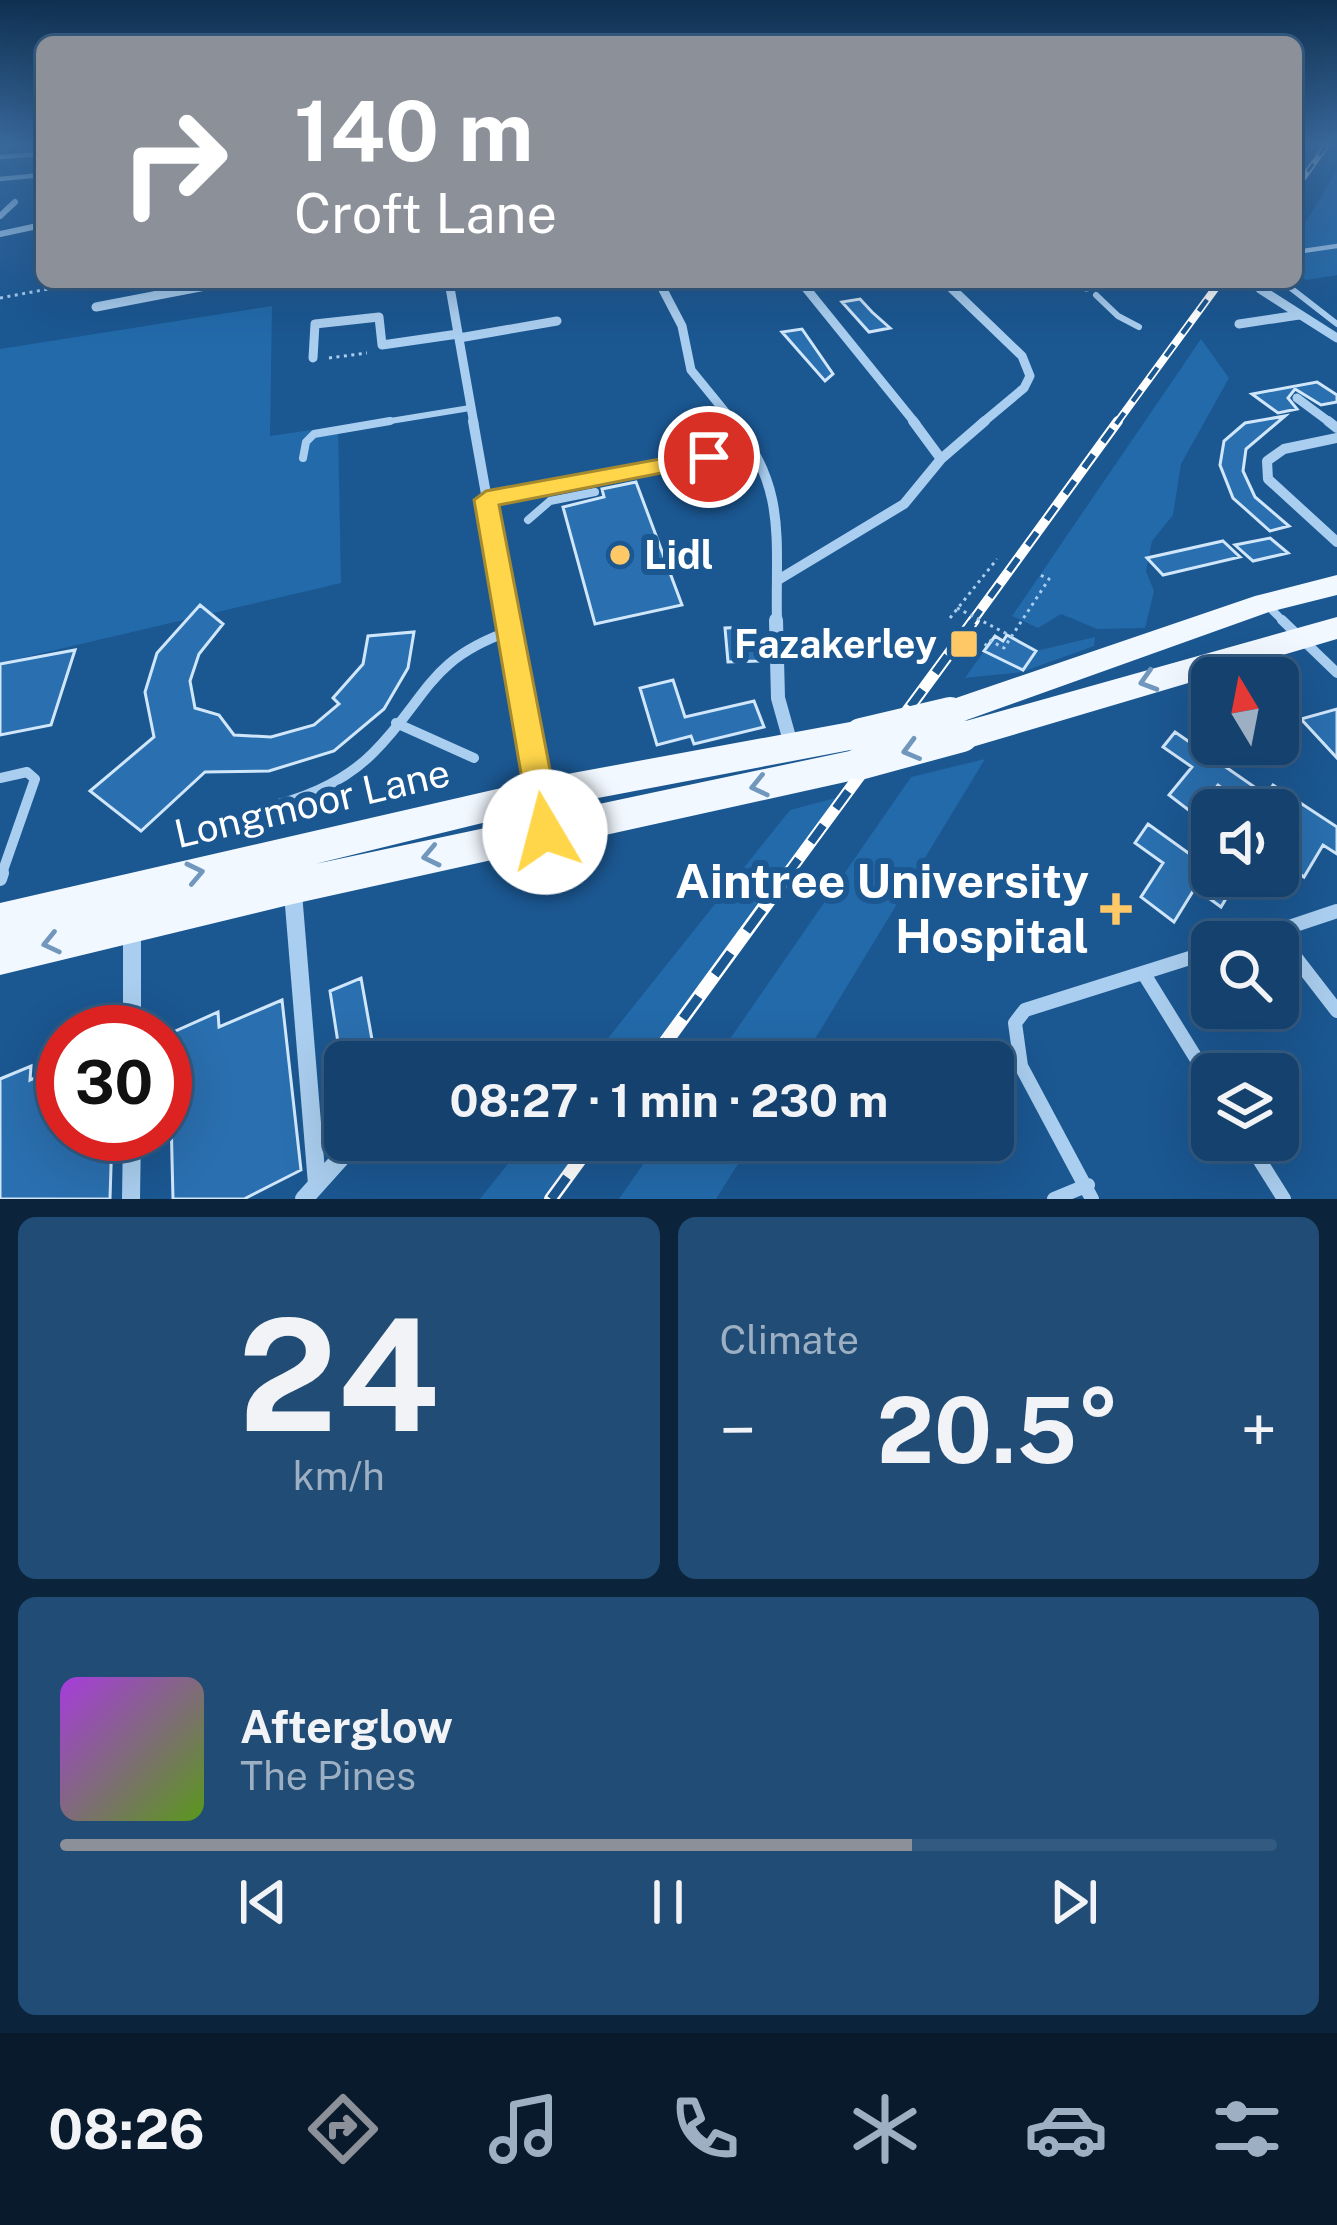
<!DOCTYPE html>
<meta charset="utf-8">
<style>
:root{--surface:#14416d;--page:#214c75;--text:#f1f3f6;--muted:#9dafc2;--line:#335a80;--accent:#8c9099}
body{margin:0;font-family:"Public Sans",sans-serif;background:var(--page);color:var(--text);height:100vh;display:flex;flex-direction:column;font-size:45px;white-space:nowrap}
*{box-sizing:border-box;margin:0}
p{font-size:39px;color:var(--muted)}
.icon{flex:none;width:66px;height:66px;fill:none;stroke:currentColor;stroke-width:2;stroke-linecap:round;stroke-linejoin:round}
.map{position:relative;height:1199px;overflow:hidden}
.sheet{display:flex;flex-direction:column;gap:18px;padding:18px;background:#0b243c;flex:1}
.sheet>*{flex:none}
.banner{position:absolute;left:36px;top:36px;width:1266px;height:252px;border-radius:18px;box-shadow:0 12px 48px #0002,0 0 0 3px var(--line);background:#8c9099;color:#fff;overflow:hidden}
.needle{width:78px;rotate:350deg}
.buttons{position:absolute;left:1191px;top:657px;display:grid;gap:24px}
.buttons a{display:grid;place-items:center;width:108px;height:108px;border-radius:18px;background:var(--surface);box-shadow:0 12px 48px #0002,0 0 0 3px var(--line);font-size:60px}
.speed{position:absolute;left:36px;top:1005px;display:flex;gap:24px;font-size:60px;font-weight:700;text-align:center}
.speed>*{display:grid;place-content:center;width:156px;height:156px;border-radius:50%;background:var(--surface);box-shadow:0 12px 48px #0002,0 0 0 3px var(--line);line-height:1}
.speed .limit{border:18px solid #d22;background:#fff;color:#111}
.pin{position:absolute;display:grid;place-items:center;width:102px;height:102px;color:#fff;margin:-51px;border:6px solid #fff;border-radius:50%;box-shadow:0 3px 12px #0007}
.me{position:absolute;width:132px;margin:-66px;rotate:352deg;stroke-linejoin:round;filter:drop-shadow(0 0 9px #0008)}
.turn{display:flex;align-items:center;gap:42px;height:252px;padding:0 60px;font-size:54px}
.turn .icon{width:156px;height:156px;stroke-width:2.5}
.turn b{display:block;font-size:84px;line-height:102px}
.big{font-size:90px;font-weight:700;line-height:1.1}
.sheet .tile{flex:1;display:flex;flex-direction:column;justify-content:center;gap:18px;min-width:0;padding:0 42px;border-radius:18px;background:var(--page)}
.sheet .dial{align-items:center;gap:0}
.dial b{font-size:156px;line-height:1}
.song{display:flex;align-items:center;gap:36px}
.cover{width:144px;height:144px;border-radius:18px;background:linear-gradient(135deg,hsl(280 70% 55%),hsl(90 70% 35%))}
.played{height:12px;border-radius:6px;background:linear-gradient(90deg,var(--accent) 70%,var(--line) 70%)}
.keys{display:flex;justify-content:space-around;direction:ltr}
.heat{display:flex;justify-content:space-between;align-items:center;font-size:66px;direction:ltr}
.sheet .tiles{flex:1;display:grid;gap:18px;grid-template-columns:1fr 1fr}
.tile:last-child{grid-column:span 2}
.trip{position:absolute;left:324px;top:1041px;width:690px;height:120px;border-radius:18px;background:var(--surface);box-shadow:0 12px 48px #0002,0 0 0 3px var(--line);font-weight:700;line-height:120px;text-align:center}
.tabs{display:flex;height:192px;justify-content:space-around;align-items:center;background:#081a2c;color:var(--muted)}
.tabs .icon{width:84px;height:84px}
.tabs .selected{color:var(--accent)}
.tabs b{font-size:54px;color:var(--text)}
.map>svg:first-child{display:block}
.green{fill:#236aaa}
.building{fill:#2a6faf;stroke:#d0e6fa;stroke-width:3}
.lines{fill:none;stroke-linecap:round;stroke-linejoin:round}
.path{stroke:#aaceef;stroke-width:3;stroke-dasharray:3 4.5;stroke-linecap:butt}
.lane-far4{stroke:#aaceef;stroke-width:4.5}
.lane-far3{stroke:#aaceef;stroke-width:6}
.lane-far2{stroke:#aaceef;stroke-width:8}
.lane-far1{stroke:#aaceef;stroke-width:10}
.lane{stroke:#aaceef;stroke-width:14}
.street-far4{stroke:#aaceef;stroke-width:6}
.street-far3{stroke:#aaceef;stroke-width:9}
.street-far2{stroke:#aaceef;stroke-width:10}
.street-far1{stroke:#aaceef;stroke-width:14}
.street{stroke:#aaceef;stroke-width:18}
.primary{fill:#f1f8ff;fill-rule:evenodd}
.rail-far4-casing{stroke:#fff;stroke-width:6}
.rail-far3-casing{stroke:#fff;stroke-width:8}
.rail-far2-casing{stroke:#fff;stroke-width:10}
.rail-far1-casing{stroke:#fff;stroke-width:12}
.rail-casing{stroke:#fff;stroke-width:14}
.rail-far4{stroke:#1b5791;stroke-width:3;stroke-dasharray:10;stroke-linecap:butt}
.rail-far3{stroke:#1b5791;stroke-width:4.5;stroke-dasharray:14;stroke-linecap:butt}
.rail-far2{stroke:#1b5791;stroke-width:6;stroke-dasharray:16;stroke-linecap:butt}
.rail-far1{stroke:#1b5791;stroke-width:8;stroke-dasharray:21;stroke-linecap:butt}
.rail{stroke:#1b5791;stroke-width:9;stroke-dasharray:27;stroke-linecap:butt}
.path-bridge{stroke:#aaceef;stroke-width:3;stroke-dasharray:3 4.5;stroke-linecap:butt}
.primary-bridge{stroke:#f1f8ff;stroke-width:32}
.oneway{stroke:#7197bd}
.route{fill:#ffd54a;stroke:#a68a30;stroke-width:3}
.poi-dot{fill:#ffc867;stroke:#1b5791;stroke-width:4.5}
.labels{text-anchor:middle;stroke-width:12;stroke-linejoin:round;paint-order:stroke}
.poi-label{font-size:39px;font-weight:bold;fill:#fff;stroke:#1b5791;text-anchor:start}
.street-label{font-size:39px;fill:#fff;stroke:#1b5791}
.near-poi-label{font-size:48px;font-weight:bold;fill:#fff;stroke:#1b5791;text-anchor:end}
</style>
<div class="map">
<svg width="1337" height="1199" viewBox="0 0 1337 1199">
<rect width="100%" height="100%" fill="#1b5791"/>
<path class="green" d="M 1337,170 L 1337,275 L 1306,280 L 1296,274 L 1296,238 Z
M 272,306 L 270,436 L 338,426 L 341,583 L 0,663 L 0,349 Z
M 1201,339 L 1229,378 L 1181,464 L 1173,515 L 1152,541 L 1146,571 L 1154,591 L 1145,628 L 1097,629 L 1061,614 L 1038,628 L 1012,616 Z
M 1095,637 L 1094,646 L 1022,672 L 965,678 L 984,651 L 1022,672 L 1036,651 Z
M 985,759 L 801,1062 L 714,1062 L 911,777 Z
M 843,796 L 647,1062 L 589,1062 L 790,810 Z
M 527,1140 L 590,1140 L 546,1199 L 480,1199 Z
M 660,1140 L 753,1140 L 716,1199 L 619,1199 Z"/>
<path class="building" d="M 860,299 L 872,312 L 890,328 L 869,332 L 842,302 Z
M 802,329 L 833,374 L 825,381 L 782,332 Z
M 1317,382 L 1337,395 L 1337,402 L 1321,405 L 1295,389 L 1288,398 L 1297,409 L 1278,413 L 1252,394 Z
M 1285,416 L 1246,449 L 1243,471 L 1255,497 L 1289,526 L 1270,531 L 1233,498 L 1220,465 L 1224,441 L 1245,423 Z
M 636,482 L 682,605 L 595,624 L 563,507 L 604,497 L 602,489 Z
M 1270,538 L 1288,553 L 1253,561 L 1235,545 Z
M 1223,541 L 1240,557 L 1163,575 L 1147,558 Z
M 200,605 L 223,624 L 199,654 L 190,681 L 195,708 L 219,715 L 234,735 L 271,737 L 314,725 L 339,704 L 333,698 L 363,664 L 368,636 L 414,632 L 408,668 L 384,709 L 334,751 L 269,771 L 205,772 L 141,831 L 90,791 L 154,737 L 145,692 L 157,653 Z
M 754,627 L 758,661 L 728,662 L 725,628 Z
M 1007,635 L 1036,651 L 1023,670 L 984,651 L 995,636 L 1003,641 Z
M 75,650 L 51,725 L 0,735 L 0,664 Z
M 673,680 L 685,717 L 754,701 L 764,727 L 694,744 L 691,736 L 657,745 L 640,688 Z
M 1337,709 L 1337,758 L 1301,719 Z
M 1175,732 L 1256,788 L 1244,804 L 1218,785 L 1195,815 L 1169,795 L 1192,767 L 1163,747 Z
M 1273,785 L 1337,827 L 1337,854 L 1323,845 L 1304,877 L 1278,859 L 1278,839 L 1289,821 L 1262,802 Z
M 1148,824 L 1212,870 L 1212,876 L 1234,885 L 1221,907 L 1195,888 L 1174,922 L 1141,897 L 1163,863 L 1135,843 Z
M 361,978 L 376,1062 L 341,1062 L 330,991 Z
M 282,1000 L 301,1170 L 244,1199 L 173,1199 L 169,1034 L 218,1012 L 219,1027 Z
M 63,1065 L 63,1134 L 112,1134 L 110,1199 L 0,1199 L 0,1079 L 31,1066 L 30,1080 Z"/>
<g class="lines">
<path class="path" d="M 0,298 L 86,282
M 329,358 L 367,353
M 950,618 L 997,559
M 985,646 L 989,640 L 1004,648 L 1049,579 L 1040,575"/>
<path class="lane-far4" d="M 0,157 L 42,154
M 0,179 L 42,175
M 1296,252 L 1337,246"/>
<path class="lane-far3" d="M 1283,282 L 1337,324
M 1096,295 L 1118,316 L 1139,327
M 372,424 L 470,408"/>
<path class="lane-far2" d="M 303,458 L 306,442 L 314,434 L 390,421
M 528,520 L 550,501 L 595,492
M 1265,603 L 1285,623"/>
<path class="lane-far1" d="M 1282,620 L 1337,673
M 396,723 L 474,758
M 0,778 L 27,772 L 35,779 L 1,876
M 256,810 C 299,800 341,785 373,753 C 428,698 427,660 510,631"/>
<path class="lane" d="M 0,879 L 2,873
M 1276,932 L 1337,1011
M 1244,942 L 1337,911
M 1144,974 L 1212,1084
M 1247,1140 L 1284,1199
M 1054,1199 L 1088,1185
M 1092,1199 L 1021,1066 L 1015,1023 L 1025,1010 L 1212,951"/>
<path class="street-far4" d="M 0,216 L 15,202
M 0,234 L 42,225"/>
<path class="street-far3" d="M 449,282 L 474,424
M 659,282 L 682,326 L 691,370 L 735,424
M 801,282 L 916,424
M 945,282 L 1022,356 L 1030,376 L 1024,388 L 981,424
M 1086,287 L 1112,282
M 1260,289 L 1337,338
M 96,307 L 226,282
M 1239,324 L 1299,315
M 459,338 L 557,321
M 313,358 L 315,324 L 379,317 L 382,345 L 458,334
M 1297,398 L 1332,424"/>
<path class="street-far2" d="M 473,421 L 509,623
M 733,421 C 788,490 775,539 777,623
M 1328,421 L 1337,428
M 1337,438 L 1284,449 L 1267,461 L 1268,479 L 1337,542
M 941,459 L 985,421
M 486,500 L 754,448
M 778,580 L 904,504 L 941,459 L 913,421"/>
<path class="street-far1" d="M 508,620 L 545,830
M 776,620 L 778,698 L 792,748"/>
<path class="street" d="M 293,893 L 317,1184
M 132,931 L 132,1032
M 131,1199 L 132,1134
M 304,1199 L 357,1140"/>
<path class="primary" d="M 1337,575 L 1337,595 L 1269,612 L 950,726 L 939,722 L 935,713 L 939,704 L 950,700 L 1255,596 Z
M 1337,617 L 1337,639 L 962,750 L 951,746 L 946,736 L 951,726 L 962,722 Z
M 861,720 L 872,724 L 877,734 L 872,744 L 861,748 L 540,809 L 315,864 L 859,749 L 870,754 L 875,764 L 870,774 L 859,779 L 293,904 L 0,975 L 0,903 L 540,779 Z"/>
<defs>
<path id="rail-far4" d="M 1296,188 L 1326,146"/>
<path id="rail-far3" d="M 1116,424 L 1220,282"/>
<path id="rail-far2" d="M 971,623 L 1118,421"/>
<path id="rail-far1" d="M 786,876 L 974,620"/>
<path id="rail" d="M 651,1062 L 789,873
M 551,1199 L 594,1140"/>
</defs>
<use href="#rail-far4" class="rail-far4-casing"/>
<use href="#rail-far3" class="rail-far3-casing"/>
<use href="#rail-far2" class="rail-far2-casing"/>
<use href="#rail-far1" class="rail-far1-casing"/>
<use href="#rail" class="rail-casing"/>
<use href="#rail-far4" class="rail-far4"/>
<use href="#rail-far3" class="rail-far3"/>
<use href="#rail-far2" class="rail-far2"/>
<use href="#rail-far1" class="rail-far1"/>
<use href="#rail" class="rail"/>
<path class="path-bridge" d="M 957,608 L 1011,636"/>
<path class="primary-bridge" d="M 861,734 L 950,713
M 859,764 L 962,736"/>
</g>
<defs><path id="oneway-chevron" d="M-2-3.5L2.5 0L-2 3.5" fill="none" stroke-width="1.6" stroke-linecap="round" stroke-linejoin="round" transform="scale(3)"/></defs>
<g class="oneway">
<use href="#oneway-chevron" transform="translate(1148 681) rotate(163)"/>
<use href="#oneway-chevron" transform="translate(911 750) rotate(165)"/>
<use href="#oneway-chevron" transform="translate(759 786) rotate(167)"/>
<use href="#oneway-chevron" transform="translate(431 856) rotate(168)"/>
<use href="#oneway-chevron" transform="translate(195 873) rotate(-12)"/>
<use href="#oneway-chevron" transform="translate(51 943) rotate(167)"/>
</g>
<linearGradient id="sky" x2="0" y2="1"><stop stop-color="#0f3050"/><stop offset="0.46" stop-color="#39699d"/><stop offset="1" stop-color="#39699d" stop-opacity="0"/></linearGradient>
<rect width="1337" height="314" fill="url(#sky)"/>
<path class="route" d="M 709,450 L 717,452 L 717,462 L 499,505 L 562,832 L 557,843 L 545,848 L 533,843 L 474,500 L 486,491 Z"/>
<g class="poi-dot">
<circle cx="620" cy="555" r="12"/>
<rect x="949" y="629" width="30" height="30" rx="6"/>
<path d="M1110 891h12v12h12v12h-12v12h-12v-12h-12v-12h12z"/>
</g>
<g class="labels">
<g class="poi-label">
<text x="644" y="569">Lidl</text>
<text x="937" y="658" text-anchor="end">Fazakerley</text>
</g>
<g class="street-label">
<text transform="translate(312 803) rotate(-13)" y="14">Longmoor Lane</text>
</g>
<g class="near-poi-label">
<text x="1089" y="898">Aintree University<tspan x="1089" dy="55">Hospital</tspan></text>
</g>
</g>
</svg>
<div class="buttons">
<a><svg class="needle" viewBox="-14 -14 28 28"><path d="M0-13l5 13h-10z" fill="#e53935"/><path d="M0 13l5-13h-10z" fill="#9dafc2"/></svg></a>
<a><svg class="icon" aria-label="sound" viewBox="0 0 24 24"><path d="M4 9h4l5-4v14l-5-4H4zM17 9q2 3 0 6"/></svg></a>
<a><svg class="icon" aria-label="search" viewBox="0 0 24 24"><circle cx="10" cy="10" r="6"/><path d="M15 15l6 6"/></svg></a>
<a><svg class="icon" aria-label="layers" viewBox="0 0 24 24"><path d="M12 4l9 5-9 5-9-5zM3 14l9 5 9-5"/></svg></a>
</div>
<div class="speed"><div class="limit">30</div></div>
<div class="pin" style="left:709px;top:457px;background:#d93025"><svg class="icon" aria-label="arrive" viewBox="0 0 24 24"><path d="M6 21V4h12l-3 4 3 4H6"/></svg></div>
<svg class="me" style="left:545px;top:832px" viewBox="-20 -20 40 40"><circle r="19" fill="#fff"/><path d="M0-13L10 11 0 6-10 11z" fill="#ffd54a"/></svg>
<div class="trip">08:27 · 1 min · 230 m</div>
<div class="banner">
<div class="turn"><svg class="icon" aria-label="right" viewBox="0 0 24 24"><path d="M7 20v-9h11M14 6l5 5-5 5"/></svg><div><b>140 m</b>Croft Lane</div></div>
</div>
</div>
<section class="sheet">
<div class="tiles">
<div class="tile dial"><b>24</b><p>km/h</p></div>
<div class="tile"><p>Climate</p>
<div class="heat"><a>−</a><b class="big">20.5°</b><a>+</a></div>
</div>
<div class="tile">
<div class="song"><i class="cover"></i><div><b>Afterglow</b><p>The Pines</p></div></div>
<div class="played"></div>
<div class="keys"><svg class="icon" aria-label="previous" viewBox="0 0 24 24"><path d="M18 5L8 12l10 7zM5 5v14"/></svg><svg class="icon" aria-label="pause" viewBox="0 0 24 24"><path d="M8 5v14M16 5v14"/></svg><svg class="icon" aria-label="next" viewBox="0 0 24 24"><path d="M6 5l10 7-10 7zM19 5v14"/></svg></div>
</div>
</div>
</section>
<nav class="tabs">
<b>08:26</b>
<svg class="icon selected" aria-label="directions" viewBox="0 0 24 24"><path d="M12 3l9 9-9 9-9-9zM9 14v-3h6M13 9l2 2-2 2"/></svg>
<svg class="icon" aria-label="music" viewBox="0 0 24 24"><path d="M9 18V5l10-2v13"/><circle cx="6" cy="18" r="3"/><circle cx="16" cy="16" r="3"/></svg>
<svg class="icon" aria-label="phone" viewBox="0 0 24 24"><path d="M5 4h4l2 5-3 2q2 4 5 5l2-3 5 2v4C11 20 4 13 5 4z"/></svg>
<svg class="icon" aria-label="climate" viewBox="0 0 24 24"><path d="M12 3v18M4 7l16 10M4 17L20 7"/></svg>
<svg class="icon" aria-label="car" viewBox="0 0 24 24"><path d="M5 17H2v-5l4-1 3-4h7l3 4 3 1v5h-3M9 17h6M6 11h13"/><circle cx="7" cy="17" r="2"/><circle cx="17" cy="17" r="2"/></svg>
<svg class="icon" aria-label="filters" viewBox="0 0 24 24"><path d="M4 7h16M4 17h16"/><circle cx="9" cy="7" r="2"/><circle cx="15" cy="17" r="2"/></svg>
</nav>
